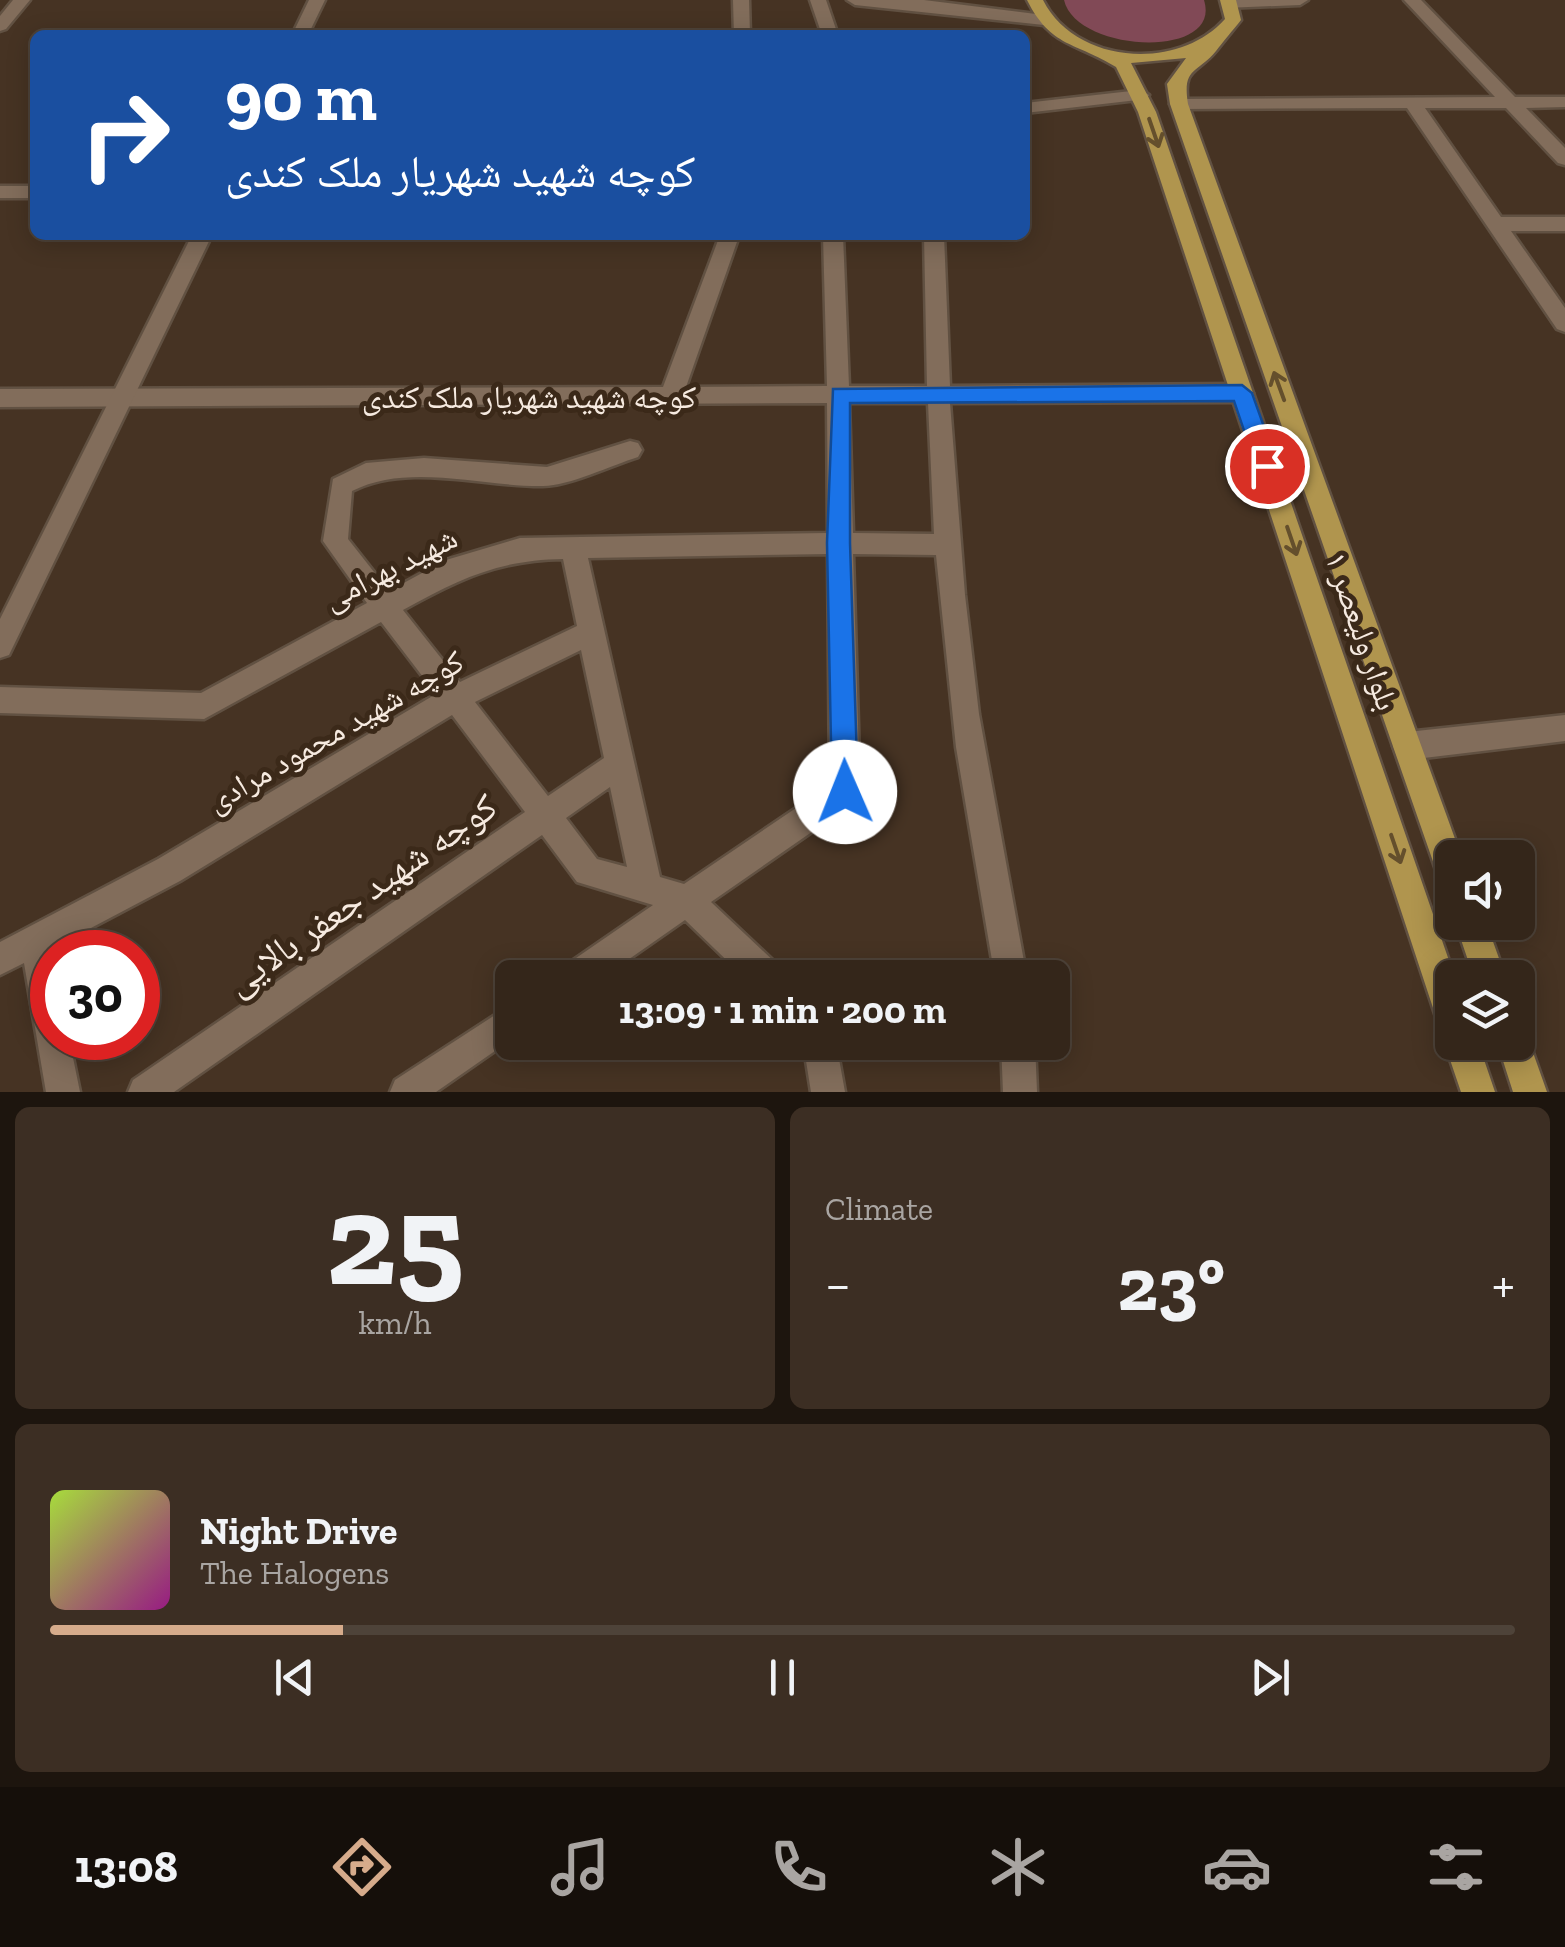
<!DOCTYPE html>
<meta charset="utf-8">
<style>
:root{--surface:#34261a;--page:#3c2e23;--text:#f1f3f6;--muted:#a9a5a2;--line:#4e4339;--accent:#d6ab8b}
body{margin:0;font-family:"Zilla Slab","Noto Naskh Arabic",serif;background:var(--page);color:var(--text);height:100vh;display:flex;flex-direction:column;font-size:38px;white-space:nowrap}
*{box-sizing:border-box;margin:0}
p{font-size:32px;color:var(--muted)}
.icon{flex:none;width:55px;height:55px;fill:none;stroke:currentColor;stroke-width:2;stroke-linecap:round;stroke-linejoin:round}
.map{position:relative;height:1092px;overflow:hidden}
.sheet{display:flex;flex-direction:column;gap:15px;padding:15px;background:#1d150e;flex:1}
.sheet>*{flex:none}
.guide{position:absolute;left:30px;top:30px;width:1000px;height:210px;border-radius:15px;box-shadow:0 5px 25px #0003,0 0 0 2px var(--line);background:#1a4fa0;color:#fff;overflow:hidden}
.controls{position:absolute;left:1435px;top:840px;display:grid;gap:20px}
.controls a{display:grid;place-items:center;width:100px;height:100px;border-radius:15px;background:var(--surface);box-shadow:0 5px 25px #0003,0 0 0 2px var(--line);font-size:50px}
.speed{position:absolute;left:30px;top:930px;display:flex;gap:20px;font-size:50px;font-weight:700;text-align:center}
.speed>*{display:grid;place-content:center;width:130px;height:130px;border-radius:50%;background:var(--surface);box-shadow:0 5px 25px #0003,0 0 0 2px var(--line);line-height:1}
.speed .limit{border:15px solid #d22;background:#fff;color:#111}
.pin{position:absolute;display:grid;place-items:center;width:85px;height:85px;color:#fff;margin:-42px;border:5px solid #fff;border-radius:50%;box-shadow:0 2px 10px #0007}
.me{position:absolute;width:110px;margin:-55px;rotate:359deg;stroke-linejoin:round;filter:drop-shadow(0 0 8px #0008)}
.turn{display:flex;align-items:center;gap:35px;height:210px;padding:0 30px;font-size:45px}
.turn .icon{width:130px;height:130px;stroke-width:2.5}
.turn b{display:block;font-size:70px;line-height:85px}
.big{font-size:75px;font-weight:700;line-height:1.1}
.sheet .card{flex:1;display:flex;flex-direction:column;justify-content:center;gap:15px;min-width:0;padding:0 35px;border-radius:15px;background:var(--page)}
.sheet .dial{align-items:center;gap:0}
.dial b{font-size:130px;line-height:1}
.song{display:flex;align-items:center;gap:30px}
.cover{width:120px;height:120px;border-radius:15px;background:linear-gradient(135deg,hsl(80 70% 55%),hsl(310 70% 35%))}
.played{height:10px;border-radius:5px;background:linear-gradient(90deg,var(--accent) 20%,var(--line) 20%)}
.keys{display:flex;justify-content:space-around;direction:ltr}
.heat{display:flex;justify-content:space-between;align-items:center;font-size:55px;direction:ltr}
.sheet .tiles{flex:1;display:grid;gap:15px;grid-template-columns:1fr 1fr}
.card:last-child{grid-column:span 2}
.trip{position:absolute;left:495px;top:960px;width:575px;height:100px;border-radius:15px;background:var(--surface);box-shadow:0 5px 25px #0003,0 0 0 2px var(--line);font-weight:700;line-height:100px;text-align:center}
.dock{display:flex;height:160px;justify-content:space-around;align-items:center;background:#150f0a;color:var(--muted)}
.dock .icon{width:70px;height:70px}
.dock .active{color:var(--accent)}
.dock b{font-size:45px;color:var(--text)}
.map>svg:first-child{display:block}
.green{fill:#814956}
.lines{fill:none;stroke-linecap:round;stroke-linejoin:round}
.street-casing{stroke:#615142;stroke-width:5}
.secondary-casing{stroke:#615142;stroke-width:5}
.primary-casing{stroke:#615142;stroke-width:5}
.street{fill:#826d5b;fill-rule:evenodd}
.secondary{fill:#826d5b;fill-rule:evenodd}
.primary{fill:#b0954e;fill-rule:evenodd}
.oneway{stroke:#644f2c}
.route{fill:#1a73e8;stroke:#114b97;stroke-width:2.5}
.labels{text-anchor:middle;stroke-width:10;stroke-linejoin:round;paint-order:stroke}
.street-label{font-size:32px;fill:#f6eae0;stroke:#3b2919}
.near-street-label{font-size:38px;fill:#f6eae0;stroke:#3b2919}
</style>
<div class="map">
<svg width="1565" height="1092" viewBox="0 0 1565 1092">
<rect width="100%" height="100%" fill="#463323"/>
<path class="green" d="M 1064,0 L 1204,0 C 1223,60 1076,53 1064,0 Z"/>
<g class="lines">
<defs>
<path id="street" d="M 13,0 L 30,0 L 6,29 L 0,31 L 0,16 Z
M 733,0 L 749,0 L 750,35 L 734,35 Z
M 810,0 L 826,0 L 838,35 L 822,35 Z
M 1404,0 L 1421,0 L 1515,97 L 1565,97 L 1565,107 L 1526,108 L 1565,148 L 1565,165 L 1558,163 L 1506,108 L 1425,108 L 1501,217 L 1565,217 L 1565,231 L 1511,231 L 1565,308 L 1565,332 L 1557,329 L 1407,108 L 1179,109 L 1170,104 L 1179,99 L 1495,97 Z
M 1140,90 L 1149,95 L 1146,99 L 1025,113 L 1025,103 Z
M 0,186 L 35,186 L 35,198 L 0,198 Z
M 720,235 L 736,235 L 738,239 L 686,387 L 827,386 L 823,235 L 843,235 L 849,386 L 927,386 L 924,235 L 944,235 L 950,386 L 1242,384 L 1253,393 L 1242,402 L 950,403 L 965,595 L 979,714 L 1027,978 L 995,978 L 956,747 L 936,555 L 853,554 L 860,792 L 855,802 L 711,902 L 780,967 L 785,978 L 745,978 L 685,920 L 602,978 L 558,978 L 563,967 L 653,905 L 577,882 L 542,835 L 174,1092 L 128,1092 L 133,1080 L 525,812 L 452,715 L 180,881 L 53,948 L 52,1038 L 69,1038 L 80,1092 L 46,1092 L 24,963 L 0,975 L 0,942 L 158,859 L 436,694 L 381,622 L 204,719 L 0,713 L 0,687 L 201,693 L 367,603 L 323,541 L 333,479 L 366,463 L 424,458 L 547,467 L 630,441 L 638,443 L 642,450 L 638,457 C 612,465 569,486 543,486 C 482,487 409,462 352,491 L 348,539 L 389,591 L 446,560 L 520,538 L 828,533 L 827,403 L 0,407 L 0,389 L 663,387 ZM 849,403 L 928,403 L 934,534 L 853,533 ZM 828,554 L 830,785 L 684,884 L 660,877 L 588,558 ZM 563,559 L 577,626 L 460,682 L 403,610 C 459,579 498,560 563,559 ZM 581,650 L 604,758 L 548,796 L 475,702 ZM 610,787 L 627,867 L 597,859 L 566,818 Z
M 1565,715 L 1565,741 L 1407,760 L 1397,756 L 1393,746 L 1397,736 L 1407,732 Z
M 512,1004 L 512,1039 L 436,1092 L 390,1092 L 395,1080 Z
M 803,1042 L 836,1042 L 845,1092 L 811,1092 Z
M 1001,1042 L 1035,1042 L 1037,1092 L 1003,1092 Z"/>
<path id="secondary" d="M 309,0 L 325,0 L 308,35 L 292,35 Z
M 847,0 L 924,0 L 1044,15 L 1052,20 L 1044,25 L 855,5 Z
M 1233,0 L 1308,0 L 1300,5 L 1225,8 L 1225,2 Z
M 192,235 L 212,235 L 9,655 L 0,658 L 0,619 Z"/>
<path id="primary" d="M 1027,0 L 1043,0 C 1075,64 1178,72 1225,19 L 1220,0 L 1236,0 L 1241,20 C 1233,30 1222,43 1216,51 C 1197,74 1182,67 1188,104 L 1462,858 L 1452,858 L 1452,888 L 1441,884 L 1437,873 L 1170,104 L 1167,84 L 1186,58 L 1131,63 L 1156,112 L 1455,978 L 1452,1042 L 1478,1042 L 1495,1092 L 1461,1092 L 1444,1042 L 1449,1032 L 1440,1029 L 1436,1017 L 1138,112 L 1116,67 C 1076,42 1051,48 1027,0 Z
M 1455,922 L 1486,922 L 1506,978 L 1474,978 Z
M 1518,1027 L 1525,1030 L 1547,1092 L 1513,1092 L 1497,1042 L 1518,1042 Z"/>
</defs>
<use href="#street" class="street-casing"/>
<use href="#secondary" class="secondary-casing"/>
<use href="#primary" class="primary-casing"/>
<use href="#street" class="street"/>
<use href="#secondary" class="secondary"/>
<use href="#primary" class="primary"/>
</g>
<defs><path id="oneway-shaft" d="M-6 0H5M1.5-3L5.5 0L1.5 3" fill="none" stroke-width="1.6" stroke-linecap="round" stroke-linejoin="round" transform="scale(2.5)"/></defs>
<g class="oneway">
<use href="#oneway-shaft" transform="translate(1154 133) rotate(71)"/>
<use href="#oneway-shaft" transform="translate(1279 386) rotate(-110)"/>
<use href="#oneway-shaft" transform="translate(1292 541) rotate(71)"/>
<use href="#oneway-shaft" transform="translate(1396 849) rotate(71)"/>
</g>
<path class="route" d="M 1242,385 L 1252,393 L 1278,466 L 1267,475 L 1256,466 L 1234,401 L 850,403 L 850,543 L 858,792 L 854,801 L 845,805 L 836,801 L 832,792 L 827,543 L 833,389 Z"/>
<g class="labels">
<g class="street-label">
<text x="529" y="408">کوچه شهید شهریار ملک کندی</text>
<text transform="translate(390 568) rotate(-27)" y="11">شهید بهرامی</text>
<text transform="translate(1362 631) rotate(71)" y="11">بلوار ولیعصر ۱</text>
<text transform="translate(335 731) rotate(-30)" y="11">کوچه شهید محمود مرادی</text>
</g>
<g class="near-street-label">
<text transform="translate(361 894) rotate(-35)" y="13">کوچه شهید جعفر بالایی</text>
</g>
</g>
</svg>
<div class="controls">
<a><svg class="icon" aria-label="sound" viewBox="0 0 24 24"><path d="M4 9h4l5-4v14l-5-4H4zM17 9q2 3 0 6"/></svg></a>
<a><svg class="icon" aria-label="layers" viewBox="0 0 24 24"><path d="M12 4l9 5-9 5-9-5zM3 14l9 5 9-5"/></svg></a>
</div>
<div class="speed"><div class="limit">30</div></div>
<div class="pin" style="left:1267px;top:466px;background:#d93025"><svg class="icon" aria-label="arrive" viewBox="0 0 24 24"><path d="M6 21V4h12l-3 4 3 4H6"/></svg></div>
<svg class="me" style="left:845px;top:792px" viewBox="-20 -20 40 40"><circle r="19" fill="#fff"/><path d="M0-13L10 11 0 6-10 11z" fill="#1a73e8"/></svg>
<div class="trip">13:09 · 1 min · 200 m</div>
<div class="guide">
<div class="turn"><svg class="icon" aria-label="right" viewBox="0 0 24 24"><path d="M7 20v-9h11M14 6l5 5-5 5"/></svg><div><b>90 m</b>کوچه شهید شهریار ملک کندی</div></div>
</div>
</div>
<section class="sheet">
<div class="tiles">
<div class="card dial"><b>25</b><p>km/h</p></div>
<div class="card"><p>Climate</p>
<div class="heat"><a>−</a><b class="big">23°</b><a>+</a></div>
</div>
<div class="card">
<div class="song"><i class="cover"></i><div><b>Night Drive</b><p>The Halogens</p></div></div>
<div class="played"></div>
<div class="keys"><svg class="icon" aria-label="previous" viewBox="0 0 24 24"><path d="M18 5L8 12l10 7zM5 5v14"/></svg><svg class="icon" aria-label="pause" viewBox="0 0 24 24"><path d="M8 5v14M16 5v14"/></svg><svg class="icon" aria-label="next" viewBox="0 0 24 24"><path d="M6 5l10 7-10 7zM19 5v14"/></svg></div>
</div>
</div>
</section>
<nav class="dock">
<b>13:08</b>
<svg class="icon active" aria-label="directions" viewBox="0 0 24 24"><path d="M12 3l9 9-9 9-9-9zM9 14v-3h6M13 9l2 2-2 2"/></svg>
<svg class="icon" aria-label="music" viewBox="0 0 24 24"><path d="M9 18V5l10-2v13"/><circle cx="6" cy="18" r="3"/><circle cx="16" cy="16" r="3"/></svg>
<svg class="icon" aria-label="phone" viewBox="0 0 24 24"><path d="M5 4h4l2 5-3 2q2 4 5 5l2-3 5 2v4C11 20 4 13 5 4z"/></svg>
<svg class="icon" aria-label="climate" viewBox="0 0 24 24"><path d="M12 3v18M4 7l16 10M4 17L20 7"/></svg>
<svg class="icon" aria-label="car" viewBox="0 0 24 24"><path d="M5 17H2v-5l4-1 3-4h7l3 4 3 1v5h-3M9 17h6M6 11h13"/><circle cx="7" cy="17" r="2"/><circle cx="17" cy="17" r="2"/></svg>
<svg class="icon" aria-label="filters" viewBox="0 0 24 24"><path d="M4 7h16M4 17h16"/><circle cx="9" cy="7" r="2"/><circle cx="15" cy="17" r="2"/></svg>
</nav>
